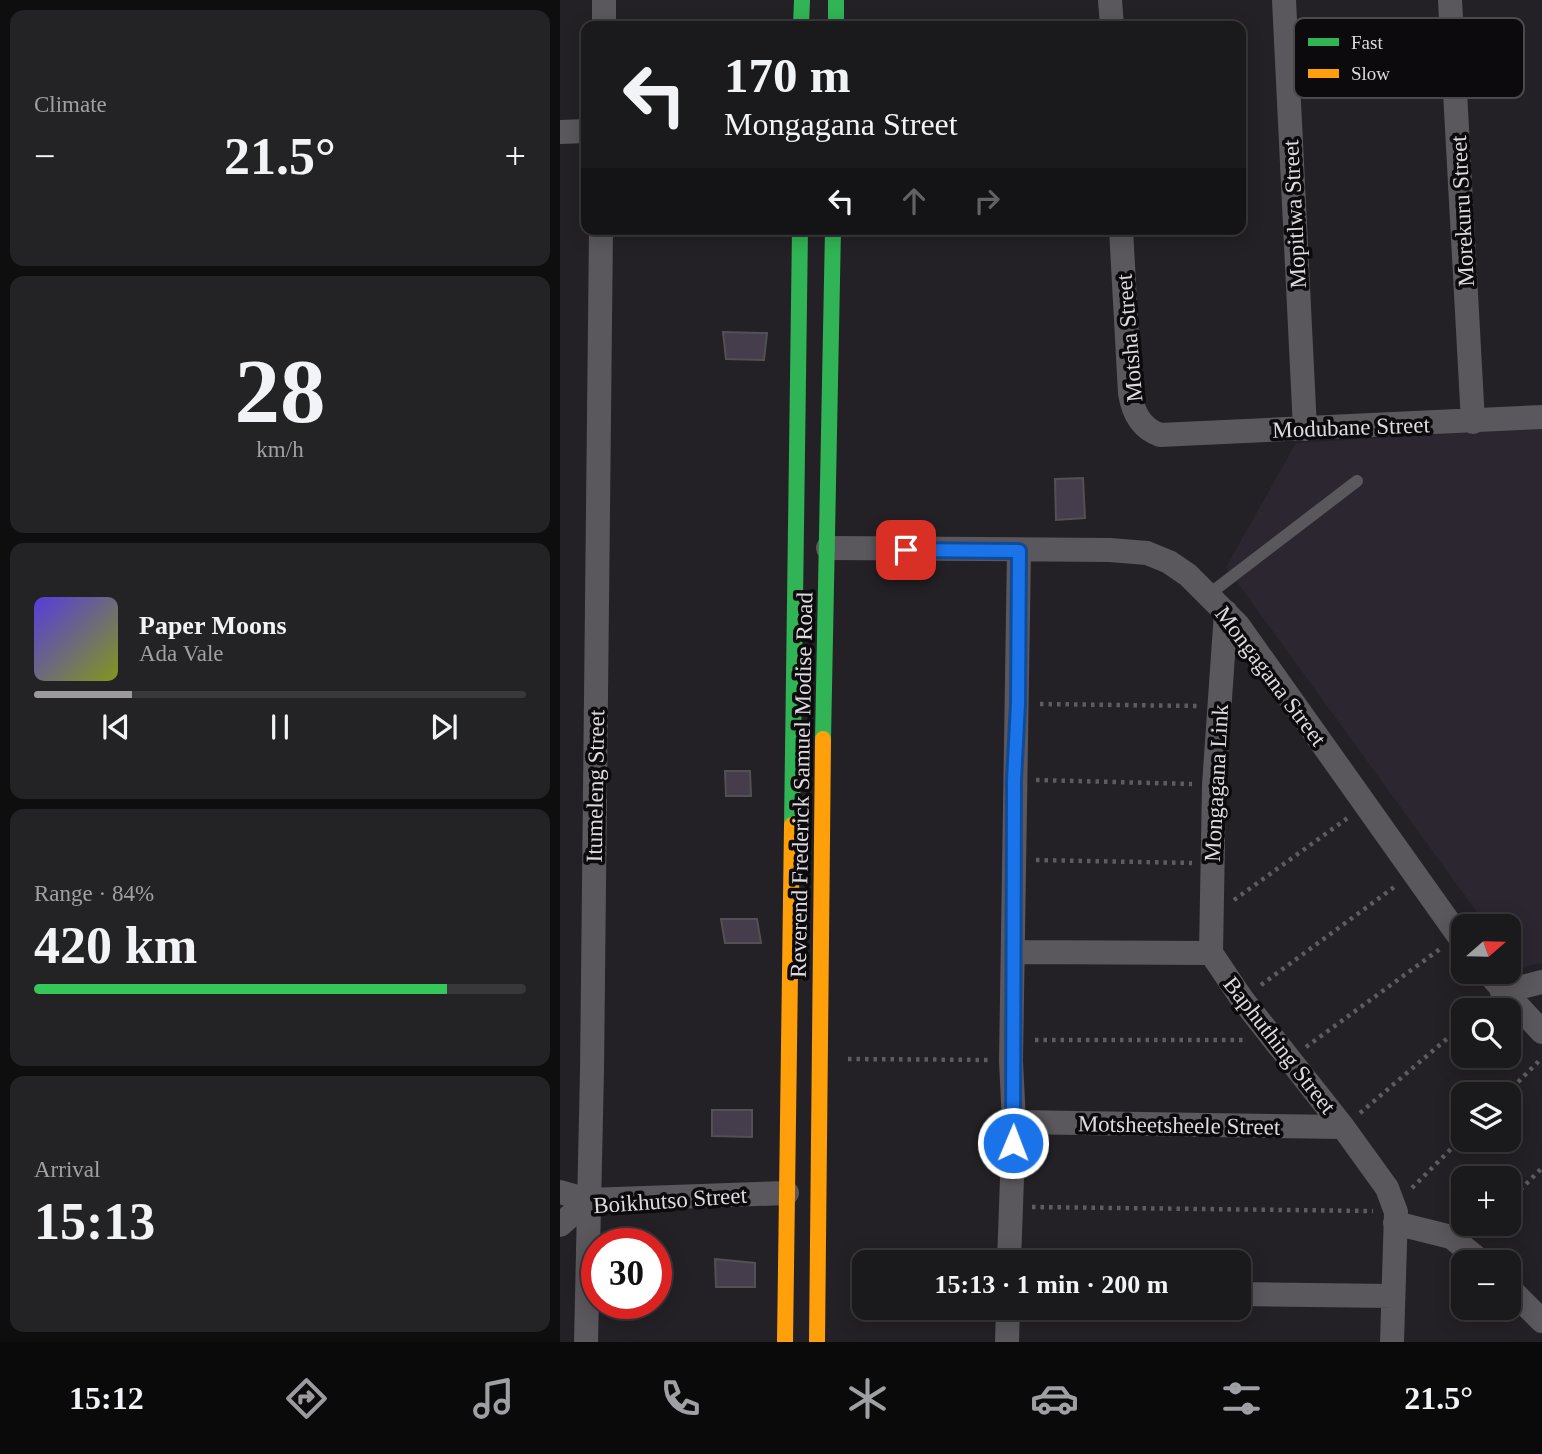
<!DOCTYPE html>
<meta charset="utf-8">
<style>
:root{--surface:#1a191c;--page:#232225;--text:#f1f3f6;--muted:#9fa0a3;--line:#38383b;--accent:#9c9a9e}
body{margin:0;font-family:Georgia,serif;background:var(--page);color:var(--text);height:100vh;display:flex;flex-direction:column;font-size:26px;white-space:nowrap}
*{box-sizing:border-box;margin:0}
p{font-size:23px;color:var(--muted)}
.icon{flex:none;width:38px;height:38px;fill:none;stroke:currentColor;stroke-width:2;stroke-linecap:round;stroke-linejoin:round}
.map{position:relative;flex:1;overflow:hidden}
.side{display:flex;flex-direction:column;gap:10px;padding:10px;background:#0e0e0f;width:560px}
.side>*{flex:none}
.banner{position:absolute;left:21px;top:21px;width:665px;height:214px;border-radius:14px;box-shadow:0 4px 18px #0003,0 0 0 2px var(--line);background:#1a191c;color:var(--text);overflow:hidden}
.needle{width:46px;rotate:70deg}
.controls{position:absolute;left:891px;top:914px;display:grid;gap:14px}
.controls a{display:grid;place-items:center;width:70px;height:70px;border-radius:14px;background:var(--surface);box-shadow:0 4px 18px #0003,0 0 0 2px var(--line);font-size:35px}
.speed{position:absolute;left:21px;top:1228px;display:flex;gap:14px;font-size:35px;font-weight:700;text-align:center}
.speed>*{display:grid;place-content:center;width:91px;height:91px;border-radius:50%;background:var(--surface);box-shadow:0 4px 18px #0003,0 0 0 2px var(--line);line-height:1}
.speed .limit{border:10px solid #d22;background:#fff;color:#111}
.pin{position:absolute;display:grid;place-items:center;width:60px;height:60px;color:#fff;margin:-30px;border-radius:14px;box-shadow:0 4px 10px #0006}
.me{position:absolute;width:77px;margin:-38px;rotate:1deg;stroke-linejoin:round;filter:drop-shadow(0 0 5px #0008)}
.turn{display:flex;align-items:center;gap:24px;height:147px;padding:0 28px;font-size:32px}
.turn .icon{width:91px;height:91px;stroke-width:2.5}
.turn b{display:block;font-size:49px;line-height:60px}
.lanes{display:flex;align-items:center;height:66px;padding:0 28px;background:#0003;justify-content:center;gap:35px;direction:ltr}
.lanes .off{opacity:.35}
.big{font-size:52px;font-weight:600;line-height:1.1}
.side .card{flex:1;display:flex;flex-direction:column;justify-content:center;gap:10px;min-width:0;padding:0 24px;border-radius:14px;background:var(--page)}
.side .dial{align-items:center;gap:0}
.dial b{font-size:91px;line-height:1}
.song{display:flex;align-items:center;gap:21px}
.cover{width:84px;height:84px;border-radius:10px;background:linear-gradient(135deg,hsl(250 70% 55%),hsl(70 70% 35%))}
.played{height:7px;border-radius:4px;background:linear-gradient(90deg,var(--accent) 20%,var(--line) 20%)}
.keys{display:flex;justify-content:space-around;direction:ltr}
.heat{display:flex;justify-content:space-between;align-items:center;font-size:38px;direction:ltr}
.charge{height:10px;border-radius:5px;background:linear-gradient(90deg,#34c759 84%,var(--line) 0)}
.trip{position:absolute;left:292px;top:1250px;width:399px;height:70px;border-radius:14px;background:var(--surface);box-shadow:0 4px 18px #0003,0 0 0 2px var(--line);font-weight:600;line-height:70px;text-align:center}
.tab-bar{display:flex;height:112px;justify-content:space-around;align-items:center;background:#0a0a0b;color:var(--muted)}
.tab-bar .icon{width:49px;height:49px}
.tab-bar .selected{color:var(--accent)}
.tab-bar b{font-size:32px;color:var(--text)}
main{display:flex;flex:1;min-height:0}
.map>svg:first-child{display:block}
.built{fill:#2c2630}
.building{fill:#453d4c;stroke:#525053;stroke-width:2}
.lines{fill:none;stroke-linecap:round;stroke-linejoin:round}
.path{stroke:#5d5c5f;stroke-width:4.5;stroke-dasharray:3.5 5;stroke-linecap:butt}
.lane{stroke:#5a585c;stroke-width:12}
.street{stroke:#5a585c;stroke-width:24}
.fast{stroke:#30b455;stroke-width:16}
.slow{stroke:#ff9f0a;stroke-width:16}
.route-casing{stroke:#114b97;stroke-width:18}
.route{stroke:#1a73e8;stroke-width:12}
.labels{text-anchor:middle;stroke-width:7;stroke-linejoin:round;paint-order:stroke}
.street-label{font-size:23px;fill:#dddbdf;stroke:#0c0a0d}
.key{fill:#0c0a0d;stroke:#4b494c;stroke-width:2}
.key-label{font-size:19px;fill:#dddbdf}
</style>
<main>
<section class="side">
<div class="card"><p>Climate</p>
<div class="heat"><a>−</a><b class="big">21.5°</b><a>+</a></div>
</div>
<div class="card dial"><b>28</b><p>km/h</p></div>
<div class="card">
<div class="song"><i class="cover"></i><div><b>Paper Moons</b><p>Ada Vale</p></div></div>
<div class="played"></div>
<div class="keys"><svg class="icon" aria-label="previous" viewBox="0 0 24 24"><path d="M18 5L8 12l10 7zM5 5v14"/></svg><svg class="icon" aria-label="pause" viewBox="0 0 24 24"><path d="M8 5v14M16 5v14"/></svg><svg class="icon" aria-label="next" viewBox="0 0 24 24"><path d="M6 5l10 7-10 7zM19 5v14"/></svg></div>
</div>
<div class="card"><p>Range · 84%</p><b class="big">420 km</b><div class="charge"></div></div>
<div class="card"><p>Arrival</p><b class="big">15:13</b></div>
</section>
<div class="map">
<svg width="982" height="1342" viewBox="0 0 982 1342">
<rect width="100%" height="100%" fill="#232125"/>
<path class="built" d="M 982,428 L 982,963 L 958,968 L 949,955 L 948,926 L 927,926 L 666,567 L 736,443 Z"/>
<path class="building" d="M 163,332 L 207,333 L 204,360 L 166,359 Z
M 523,478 L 525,518 L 496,520 L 495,479 Z
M 165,771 L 190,771 L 191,796 L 166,796 Z
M 161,919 L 197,919 L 201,943 L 165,943 Z
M 152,1110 L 192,1110 L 192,1137 L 152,1136 Z
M 155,1259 L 195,1263 L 195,1287 L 156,1287 Z"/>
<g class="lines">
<path class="path" d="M 480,704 L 639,706
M 476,780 L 632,784
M 476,860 L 632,863
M 674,900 L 789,817
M 701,985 L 837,885
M 475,1040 L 687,1040
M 746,1047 L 880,949
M 288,1059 L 430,1060
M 946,1094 L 982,1058
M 800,1113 L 903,1025
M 852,1188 L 903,1137
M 948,1202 L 982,1168
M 472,1207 L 813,1211
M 918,1233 L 927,1223"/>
<path class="lane" d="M 648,595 L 797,481"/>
<path class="street" d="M 550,0 L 552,26
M 724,0 L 745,429
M 890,0 L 913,422
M 44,26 L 44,0
M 0,132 L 26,131
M 561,229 L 570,393 C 573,413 581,428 600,435 L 982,417
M 268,548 L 550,550 L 587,553 L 609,562 L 628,575 L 678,625 L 903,942
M 454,952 L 651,953
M 651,953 L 682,999 L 783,1127 L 827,1188 L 836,1212 L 832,1342
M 651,953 L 654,785 L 666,612
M 926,971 L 982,1032
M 942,992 L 982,982
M 454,1122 L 783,1127
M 0,1192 L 28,1200 L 227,1193
M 835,1223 L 891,1237 L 922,1262
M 0,1225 L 28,1200
M 449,1262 L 454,1122 L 451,1061 L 459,551
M 948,1287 L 982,1321
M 679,1294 L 833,1296
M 26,1342 L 32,1071 L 41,229
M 447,1342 L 448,1307"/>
<path class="fast" d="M 276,0 L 276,26
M 241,26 L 242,0
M 263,739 L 273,229
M 232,825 L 240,229"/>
<path class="slow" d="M 225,1342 L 232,825
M 257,1342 L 263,739"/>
</g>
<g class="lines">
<defs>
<path id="route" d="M 346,550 L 459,551 L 458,704 L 454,780 L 453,1143"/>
</defs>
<use href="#route" class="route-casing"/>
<use href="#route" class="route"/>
</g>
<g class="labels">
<g class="street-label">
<text transform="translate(902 211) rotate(-93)" y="8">Morekuru Street</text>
<text transform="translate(734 214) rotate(-93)" y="8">Mopitlwa Street</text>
<text transform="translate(569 338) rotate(-95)" y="8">Motsha Street</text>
<text transform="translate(791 427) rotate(-2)" y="8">Modubane Street</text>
<text transform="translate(711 676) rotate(53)" y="8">Mongagana Street</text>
<text transform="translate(656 783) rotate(-87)" y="8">Mongagana Link</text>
<text transform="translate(241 785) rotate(-89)" y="8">Reverend Frederick Samuel Modise Road</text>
<text transform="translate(35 786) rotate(-89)" y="8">Itumeleng Street</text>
<text transform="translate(720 1045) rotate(52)" y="8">Baphuthing Street</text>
<text transform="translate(619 1125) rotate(1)" y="8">Motsheetsheele Street</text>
<text transform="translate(110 1200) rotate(-4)" y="8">Boikhutso Street</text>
</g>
</g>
<rect x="734" y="18" width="230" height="80" rx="10" class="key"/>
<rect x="748" y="38" width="31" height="8" fill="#30b455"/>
<rect x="748" y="69" width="31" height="9" fill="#ff9f0a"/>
<g class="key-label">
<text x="791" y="49">Fast</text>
<text x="791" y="80">Slow</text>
</g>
</svg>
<div class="controls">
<a><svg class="needle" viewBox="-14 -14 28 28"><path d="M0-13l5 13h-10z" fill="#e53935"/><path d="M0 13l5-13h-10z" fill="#9fa0a3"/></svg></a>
<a><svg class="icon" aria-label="search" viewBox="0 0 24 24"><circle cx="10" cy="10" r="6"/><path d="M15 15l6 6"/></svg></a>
<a><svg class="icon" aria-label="layers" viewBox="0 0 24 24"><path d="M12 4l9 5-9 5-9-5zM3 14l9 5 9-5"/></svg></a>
<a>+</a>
<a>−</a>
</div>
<div class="speed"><div class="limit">30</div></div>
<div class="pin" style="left:346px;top:550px;background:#d93025"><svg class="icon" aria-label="arrive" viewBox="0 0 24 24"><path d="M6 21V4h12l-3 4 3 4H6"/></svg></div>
<svg class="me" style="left:453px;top:1143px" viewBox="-20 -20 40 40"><circle r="17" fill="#1a73e8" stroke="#fff" stroke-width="3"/><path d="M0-11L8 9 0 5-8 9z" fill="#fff"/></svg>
<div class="trip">15:13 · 1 min · 200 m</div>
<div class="banner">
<div class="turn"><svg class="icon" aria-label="left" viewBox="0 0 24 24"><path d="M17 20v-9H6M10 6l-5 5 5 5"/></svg><div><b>170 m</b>Mongagana Street</div></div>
<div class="lanes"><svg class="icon" aria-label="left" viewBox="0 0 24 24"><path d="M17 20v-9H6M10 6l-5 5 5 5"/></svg><svg class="icon off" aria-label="ahead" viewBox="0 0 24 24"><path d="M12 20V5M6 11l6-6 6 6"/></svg><svg class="icon off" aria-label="right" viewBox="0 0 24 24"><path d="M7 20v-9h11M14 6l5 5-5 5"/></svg></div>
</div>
</div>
</main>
<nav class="tab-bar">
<b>15:12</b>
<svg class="icon selected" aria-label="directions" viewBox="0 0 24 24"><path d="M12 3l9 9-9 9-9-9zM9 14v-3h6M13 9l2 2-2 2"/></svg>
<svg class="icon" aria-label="music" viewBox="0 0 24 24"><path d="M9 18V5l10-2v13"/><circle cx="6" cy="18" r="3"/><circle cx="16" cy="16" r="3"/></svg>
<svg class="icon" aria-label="phone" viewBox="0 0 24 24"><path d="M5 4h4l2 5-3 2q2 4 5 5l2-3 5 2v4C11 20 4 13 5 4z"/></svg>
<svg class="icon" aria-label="climate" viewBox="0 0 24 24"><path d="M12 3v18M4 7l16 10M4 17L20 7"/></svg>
<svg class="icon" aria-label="car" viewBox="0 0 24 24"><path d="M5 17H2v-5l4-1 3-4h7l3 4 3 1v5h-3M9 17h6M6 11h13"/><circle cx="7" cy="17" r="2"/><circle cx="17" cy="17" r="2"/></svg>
<svg class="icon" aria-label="filters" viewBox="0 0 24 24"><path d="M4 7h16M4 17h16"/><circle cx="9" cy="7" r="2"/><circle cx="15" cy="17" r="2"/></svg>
<b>21.5°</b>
</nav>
